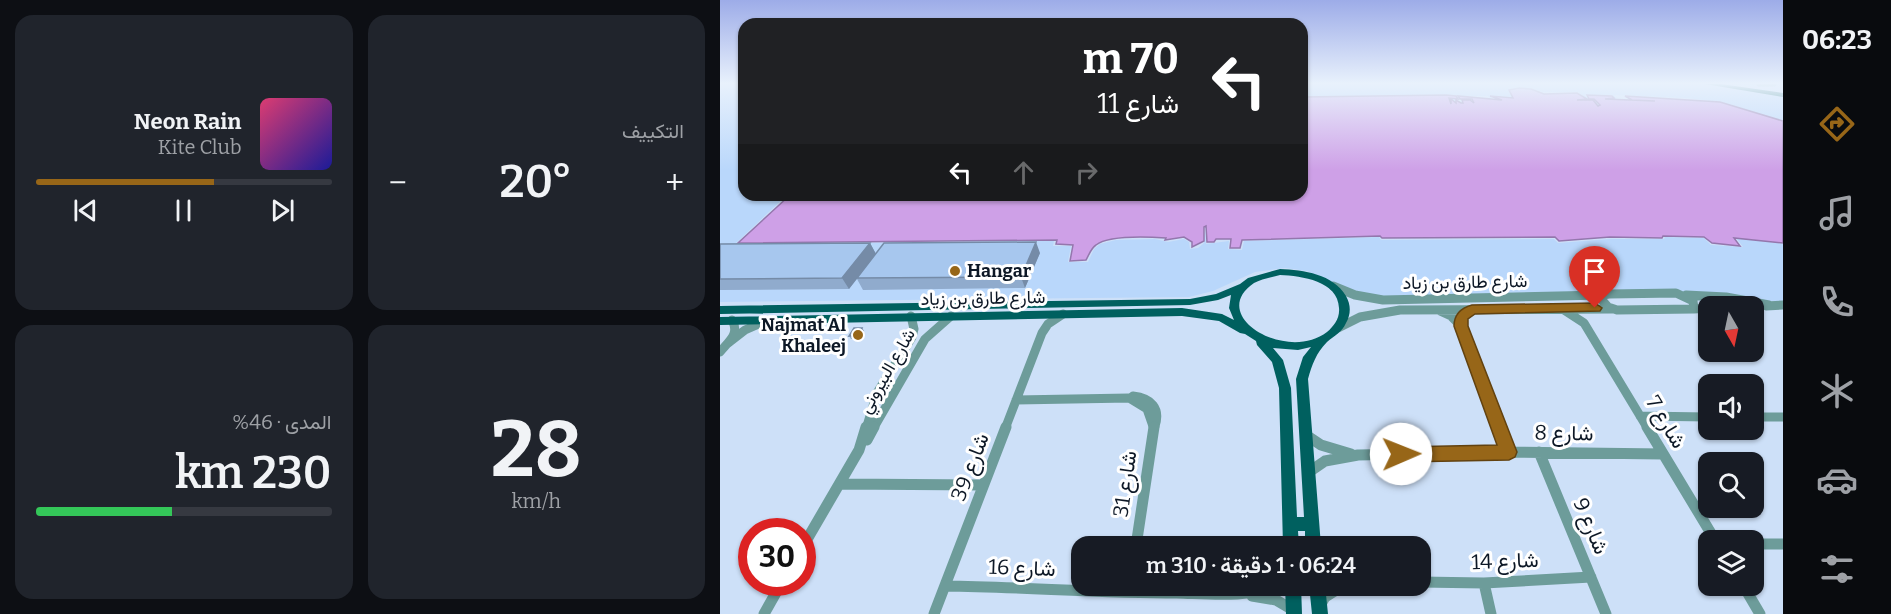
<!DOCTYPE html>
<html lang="ar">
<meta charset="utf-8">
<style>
:root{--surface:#171b24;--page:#20242c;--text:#f1f3f6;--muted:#9ea1a6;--line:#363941;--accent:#976618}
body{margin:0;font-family:Bitter,Vazirmatn,serif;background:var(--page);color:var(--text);direction:rtl;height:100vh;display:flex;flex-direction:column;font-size:22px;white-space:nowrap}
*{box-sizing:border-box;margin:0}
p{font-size:20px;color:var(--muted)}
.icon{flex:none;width:33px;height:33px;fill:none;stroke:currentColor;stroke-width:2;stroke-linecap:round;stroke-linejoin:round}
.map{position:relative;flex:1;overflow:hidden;direction:ltr}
.details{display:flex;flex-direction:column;gap:15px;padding:15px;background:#0d0f14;width:720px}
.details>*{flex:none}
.guide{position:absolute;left:18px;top:18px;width:570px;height:183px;border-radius:18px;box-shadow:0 2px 4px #0004;direction:rtl;background:#202124;color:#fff;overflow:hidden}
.needle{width:39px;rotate:171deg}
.fabs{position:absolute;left:978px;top:296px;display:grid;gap:12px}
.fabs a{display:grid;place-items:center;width:66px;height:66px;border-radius:12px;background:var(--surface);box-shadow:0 2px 4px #0004;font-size:30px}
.speed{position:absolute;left:18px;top:518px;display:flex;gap:12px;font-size:30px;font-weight:700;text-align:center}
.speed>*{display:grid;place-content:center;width:78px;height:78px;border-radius:50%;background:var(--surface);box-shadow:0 2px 4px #0004;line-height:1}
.speed .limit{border:9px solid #d22;background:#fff;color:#111}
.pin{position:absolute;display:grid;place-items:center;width:51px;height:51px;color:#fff;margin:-62px -26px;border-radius:50% 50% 50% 0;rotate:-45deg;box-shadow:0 0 6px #0007}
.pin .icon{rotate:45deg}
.me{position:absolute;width:66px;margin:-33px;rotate:89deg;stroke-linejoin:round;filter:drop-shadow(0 0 4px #0008)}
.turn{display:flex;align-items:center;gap:21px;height:126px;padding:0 30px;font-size:27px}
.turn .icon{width:78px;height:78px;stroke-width:2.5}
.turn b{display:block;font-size:42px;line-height:51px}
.lanes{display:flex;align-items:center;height:57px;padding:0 30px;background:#0003;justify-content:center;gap:30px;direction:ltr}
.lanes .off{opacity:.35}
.big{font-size:45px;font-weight:600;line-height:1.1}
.details .card{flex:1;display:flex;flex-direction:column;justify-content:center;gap:9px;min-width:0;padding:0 21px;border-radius:18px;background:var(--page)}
.details .dial{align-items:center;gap:0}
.dial b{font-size:78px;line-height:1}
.song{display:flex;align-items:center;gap:18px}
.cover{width:72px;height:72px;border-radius:9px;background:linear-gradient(135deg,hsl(340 70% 55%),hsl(240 70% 35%))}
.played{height:6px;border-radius:3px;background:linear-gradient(90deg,var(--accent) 60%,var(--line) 60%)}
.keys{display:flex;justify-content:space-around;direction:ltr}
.heat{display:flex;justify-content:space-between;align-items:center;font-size:33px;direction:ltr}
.charge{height:9px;border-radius:4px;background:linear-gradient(90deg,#34c759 46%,var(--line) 0)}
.details .tiles{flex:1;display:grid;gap:15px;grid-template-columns:repeat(2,1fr)}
.trip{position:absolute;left:351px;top:536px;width:360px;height:60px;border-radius:18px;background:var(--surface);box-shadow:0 2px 4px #0004;font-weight:600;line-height:60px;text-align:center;direction:rtl}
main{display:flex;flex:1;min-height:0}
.menu{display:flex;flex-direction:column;width:108px;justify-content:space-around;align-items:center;background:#090b0e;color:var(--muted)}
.menu .icon{width:42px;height:42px}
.menu .current{color:var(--accent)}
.menu b{font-size:27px;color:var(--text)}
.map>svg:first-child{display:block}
.built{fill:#b9d7fb}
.water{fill:#cea0e7;stroke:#9477ad;stroke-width:1.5}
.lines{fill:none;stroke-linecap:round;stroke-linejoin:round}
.minor-far2{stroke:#6d9c9a;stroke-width:5}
.minor-far1{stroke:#6d9c9a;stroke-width:9}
.minor{stroke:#6d9c9a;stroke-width:11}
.major{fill:#00605f;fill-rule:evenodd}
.wall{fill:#90abcd}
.shaded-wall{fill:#758ba7}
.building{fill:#a7c7ee;stroke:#758ba7;stroke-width:1.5}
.route{fill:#976618;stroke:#624210;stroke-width:1.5}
.poi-dot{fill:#976618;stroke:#fff;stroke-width:2}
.labels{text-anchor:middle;stroke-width:6;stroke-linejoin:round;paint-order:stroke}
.poi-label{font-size:18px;font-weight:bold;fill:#0d1826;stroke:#fff;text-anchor:start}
.street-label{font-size:18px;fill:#0d1826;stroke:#fff}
.near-street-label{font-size:21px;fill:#0d1826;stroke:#fff}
</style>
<main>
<nav class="menu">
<b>06:23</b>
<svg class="icon current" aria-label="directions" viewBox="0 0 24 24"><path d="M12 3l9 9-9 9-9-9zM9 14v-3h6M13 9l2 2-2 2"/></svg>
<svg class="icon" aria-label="music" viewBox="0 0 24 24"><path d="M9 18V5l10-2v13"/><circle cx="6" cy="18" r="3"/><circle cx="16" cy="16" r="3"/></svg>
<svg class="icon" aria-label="phone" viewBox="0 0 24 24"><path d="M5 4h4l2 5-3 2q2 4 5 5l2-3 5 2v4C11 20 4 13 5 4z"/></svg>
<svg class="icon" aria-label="climate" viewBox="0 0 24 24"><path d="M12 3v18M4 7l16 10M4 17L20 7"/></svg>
<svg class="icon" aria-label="car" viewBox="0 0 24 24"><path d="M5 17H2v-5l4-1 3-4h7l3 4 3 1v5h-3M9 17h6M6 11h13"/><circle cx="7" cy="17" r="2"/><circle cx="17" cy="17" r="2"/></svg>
<svg class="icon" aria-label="filters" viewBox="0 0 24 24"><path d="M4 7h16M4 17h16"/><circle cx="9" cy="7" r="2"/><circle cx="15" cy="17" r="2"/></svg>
</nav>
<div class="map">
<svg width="1063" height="614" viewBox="0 0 1063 614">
<rect width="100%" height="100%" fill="#cde0f8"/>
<path class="built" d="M 0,84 L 24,84 L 24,195 L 67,195 L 15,244 L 334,241 L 333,246 L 351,246 L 348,262 L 368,262 L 374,249 L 380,244 L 396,240 L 435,239 L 448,242 L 464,239 L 469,242 L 470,249 L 478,248 L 484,243 L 485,227 L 486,244 L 509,241 L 508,249 L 522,250 L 524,241 L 659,237 L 661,240 L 834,239 L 838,243 L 891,239 L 944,239 L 945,237 L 984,238 L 991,245 L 1023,247 L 1017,239 L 1029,239 L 1063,244 L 1063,301 L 1044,301 L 998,294 L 658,297 L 616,285 L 587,271 L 565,268 L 535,272 L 493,291 L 469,297 L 0,302 Z
M 582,84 L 987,84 L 1063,96 L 1063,121 L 1000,102 L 965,98 L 894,95 L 897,99 L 908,99 L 911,100 L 935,101 L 910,100 L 886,99 L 895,99 L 892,95 L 865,95 L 869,99 L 874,100 L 878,105 L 873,100 L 858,100 L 867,99 L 858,92 L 824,92 L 798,87 L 788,90 L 792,97 L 770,96 L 772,99 L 781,99 L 762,99 L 770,98 L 768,96 L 738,96 L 739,99 L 752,99 L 754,103 L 751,99 L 741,99 L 743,103 L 740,99 L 736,99 L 737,103 L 731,99 L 731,103 L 729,99 L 738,99 L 736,96 L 582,96 Z"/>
<path class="water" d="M 799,88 L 811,89 L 824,94 L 857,93 L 867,99 L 857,100 L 873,100 L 878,106 L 880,105 L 874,99 L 869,99 L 867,95 L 892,96 L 894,98 L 885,99 L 935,101 L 912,100 L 905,96 L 1000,102 L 1063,121 L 1063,243 L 1014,238 L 1020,246 L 992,243 L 984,237 L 943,236 L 942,238 L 890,237 L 839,241 L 835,237 L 662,238 L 660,236 L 522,240 L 520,248 L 510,248 L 511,239 L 496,239 L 494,242 L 487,242 L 486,226 L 484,227 L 484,241 L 472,247 L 472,242 L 464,237 L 445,240 L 446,238 C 430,237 389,235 376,245 C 371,248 369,255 366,260 L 350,261 L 353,245 L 336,244 L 337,240 L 18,243 L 70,195 L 582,195 L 582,97 L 726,95 L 736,96 L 738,99 L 729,98 L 731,104 L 731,99 L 736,103 L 736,100 L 741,103 L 743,103 L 742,100 L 750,100 L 754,103 L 752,99 L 740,99 L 738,96 L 782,100 L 770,96 L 793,98 L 789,90 Z"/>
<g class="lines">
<path class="minor-far2" d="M 1039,84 L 1054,84"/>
<path class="minor-far1" d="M 613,286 L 635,295 L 663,300 L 883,295
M 956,293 L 973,301 L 974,309 L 897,310 L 888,307 L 881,299 L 883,295 L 889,294 Z
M 966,295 L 1006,297 L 1049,305
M 1046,306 L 1063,305
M 841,308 L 864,323 L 928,429
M 974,309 L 988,308
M 720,311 L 731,316 L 741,326 L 780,429
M 618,328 L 640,317 L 680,310 L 892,309
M 7,344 L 25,330 L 45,321
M 0,352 C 9,341 20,334 12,320
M 413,396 C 431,398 441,408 435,426
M 296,400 L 409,398 L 427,409 L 434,429
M 920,416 L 988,417
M 1034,417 L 1063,417
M 146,429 L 157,393 L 192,337 L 194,329 L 191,316
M 153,429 L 205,339 L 231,316
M 285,429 L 322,333 L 328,324 L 343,314"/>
<path class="minor" d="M 780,427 L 789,452
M 927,427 L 995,540
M 586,435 L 601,445 L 631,454
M 147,440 L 154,427
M 819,452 L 886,614
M 589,472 L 605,461 L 638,455 L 789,452 L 943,454
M 120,484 L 263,485
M 1034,544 L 1063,544
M 416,546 L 434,427
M 82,548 L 139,450 L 146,427
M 700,582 L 764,583 L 871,577
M 764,583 L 771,614
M 1023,585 L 1040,614
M 225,586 C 303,587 380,593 457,593 C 492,594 528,598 561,585
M 532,596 L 556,600 L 573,610
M 601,604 L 605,597 L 624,585
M 44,614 L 62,582
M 214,614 L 286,427"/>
<path class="major" d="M 985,84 L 1001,84 L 1063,93 L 1063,97 Z
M 560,269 C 584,270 613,274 626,296 C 631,305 631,314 626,323 C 622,332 614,336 607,342 C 596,353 592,365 588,379 L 601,546 L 585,546 L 585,531 L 578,531 L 579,546 L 563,546 L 559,388 L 552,362 L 537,345 L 536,341 L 525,334 L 520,333 L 499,321 L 462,316 L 0,325 L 0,317 L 462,308 L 502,314 L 514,320 L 509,308 L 511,295 L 498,300 L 470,305 L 0,314 L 0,306 L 470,299 L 496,294 L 520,284 L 528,278 ZM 560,275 C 582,276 618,281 619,308 C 620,318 614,326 607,332 C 567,363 486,316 534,283 C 541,279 552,277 560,275 ZM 591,347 L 583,357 L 576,379 L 584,517 L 577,517 L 571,388 L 563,360 L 553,348 L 578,350 Z
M 565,585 L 581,585 L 582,614 L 566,614 Z
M 589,585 L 605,585 L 608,614 L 592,614 Z"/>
</g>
<path class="wall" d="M 150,243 L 156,254 L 320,253 L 305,288 L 143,290 L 137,279 L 129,289 L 0,290 L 0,244 Z
M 142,328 L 144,331 L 140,338 L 131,339 L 129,336 Z"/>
<path class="shaded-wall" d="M 316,242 L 320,253 L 305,288 L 301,277 Z
M 150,243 L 156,254 L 129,289 L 122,278 Z
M 142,328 L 144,331 L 140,338 L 138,335 Z"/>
<path class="building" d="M 316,242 L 301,277 L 137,278 L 164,243 Z
M 150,243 L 122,278 L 0,279 L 0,244 Z
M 134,328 L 142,328 L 138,335 L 129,336 Z"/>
<linearGradient id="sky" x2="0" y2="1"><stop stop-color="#9dace8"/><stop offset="0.49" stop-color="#e8f1fc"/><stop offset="1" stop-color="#e8f1fc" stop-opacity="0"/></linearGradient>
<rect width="1063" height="170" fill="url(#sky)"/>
<path class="route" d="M 875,303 L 882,308 L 880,311 L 755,314 L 748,319 L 748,326 L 797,452 L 795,457 L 789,460 L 681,462 L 675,460 L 672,454 L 675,449 L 681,447 L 777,445 L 734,326 C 734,314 741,308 752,305 Z"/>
<g class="poi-dot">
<circle cx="235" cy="271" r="6"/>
<circle cx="138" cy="335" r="6"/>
</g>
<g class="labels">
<g class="poi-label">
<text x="247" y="277">Hangar</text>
<text x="126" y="331" text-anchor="end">Najmat Al<tspan x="126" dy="21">Khaleej</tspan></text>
</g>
<g class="street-label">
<text transform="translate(745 282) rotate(-1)" y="6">شارع طارق بن زياد</text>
<text transform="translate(263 298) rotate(-1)" y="6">شارع طارق بن زياد</text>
<text transform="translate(167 371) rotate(-60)" y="6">شارع البيروني</text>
</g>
<g class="near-street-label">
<text transform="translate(946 422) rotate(59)" y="7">شارع 7</text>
<text transform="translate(844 433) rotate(1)" y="7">شارع 8</text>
<text transform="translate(250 467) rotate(-69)" y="7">شارع 39</text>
<text transform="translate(405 484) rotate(-82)" y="7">شارع 31</text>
<text transform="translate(871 526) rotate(67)" y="7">شارع 9</text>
<text transform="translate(785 561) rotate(-2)" y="7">شارع 14</text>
<text transform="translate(302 568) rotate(2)" y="7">شارع 16</text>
</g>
</g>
</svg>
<div class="fabs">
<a><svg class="needle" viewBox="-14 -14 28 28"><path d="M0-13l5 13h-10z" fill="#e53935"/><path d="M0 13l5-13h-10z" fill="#9ea1a6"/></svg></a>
<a><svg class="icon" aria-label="sound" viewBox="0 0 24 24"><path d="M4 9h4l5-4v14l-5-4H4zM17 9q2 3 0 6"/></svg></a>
<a><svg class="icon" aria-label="search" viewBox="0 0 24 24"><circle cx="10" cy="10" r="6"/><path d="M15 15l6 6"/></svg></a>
<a><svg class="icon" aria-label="layers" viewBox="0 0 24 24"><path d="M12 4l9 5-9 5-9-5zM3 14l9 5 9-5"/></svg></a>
</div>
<div class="speed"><div class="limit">30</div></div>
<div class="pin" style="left:875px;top:308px;background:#d93025"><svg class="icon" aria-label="arrive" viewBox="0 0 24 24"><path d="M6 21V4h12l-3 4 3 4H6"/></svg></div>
<svg class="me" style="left:681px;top:454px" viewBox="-20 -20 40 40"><circle r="19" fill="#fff"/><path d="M0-13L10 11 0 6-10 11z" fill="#976618"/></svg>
<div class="trip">06:24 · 1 دقيقة · 310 m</div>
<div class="guide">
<div class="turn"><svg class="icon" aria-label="left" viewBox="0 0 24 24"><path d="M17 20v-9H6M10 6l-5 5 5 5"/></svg><div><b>70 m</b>شارع 11</div></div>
<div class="lanes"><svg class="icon" aria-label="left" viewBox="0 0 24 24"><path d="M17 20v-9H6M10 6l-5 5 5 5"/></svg><svg class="icon off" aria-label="ahead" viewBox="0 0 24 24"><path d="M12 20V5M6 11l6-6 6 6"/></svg><svg class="icon off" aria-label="right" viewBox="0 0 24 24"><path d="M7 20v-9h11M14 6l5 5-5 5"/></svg></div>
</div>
</div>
<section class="details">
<div class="tiles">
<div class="card"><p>التكييف</p>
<div class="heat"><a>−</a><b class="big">20°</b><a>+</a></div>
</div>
<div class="card">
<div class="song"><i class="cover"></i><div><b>Neon Rain</b><p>Kite Club</p></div></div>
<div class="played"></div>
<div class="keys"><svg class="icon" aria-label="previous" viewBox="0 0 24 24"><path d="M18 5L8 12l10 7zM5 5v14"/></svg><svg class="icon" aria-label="pause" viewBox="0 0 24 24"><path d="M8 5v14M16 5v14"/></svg><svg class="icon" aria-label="next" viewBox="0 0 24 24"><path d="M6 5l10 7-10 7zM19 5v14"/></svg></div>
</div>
<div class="card dial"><b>28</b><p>km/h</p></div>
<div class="card"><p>المدى · 46%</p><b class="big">230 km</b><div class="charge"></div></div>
</div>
</section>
</main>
